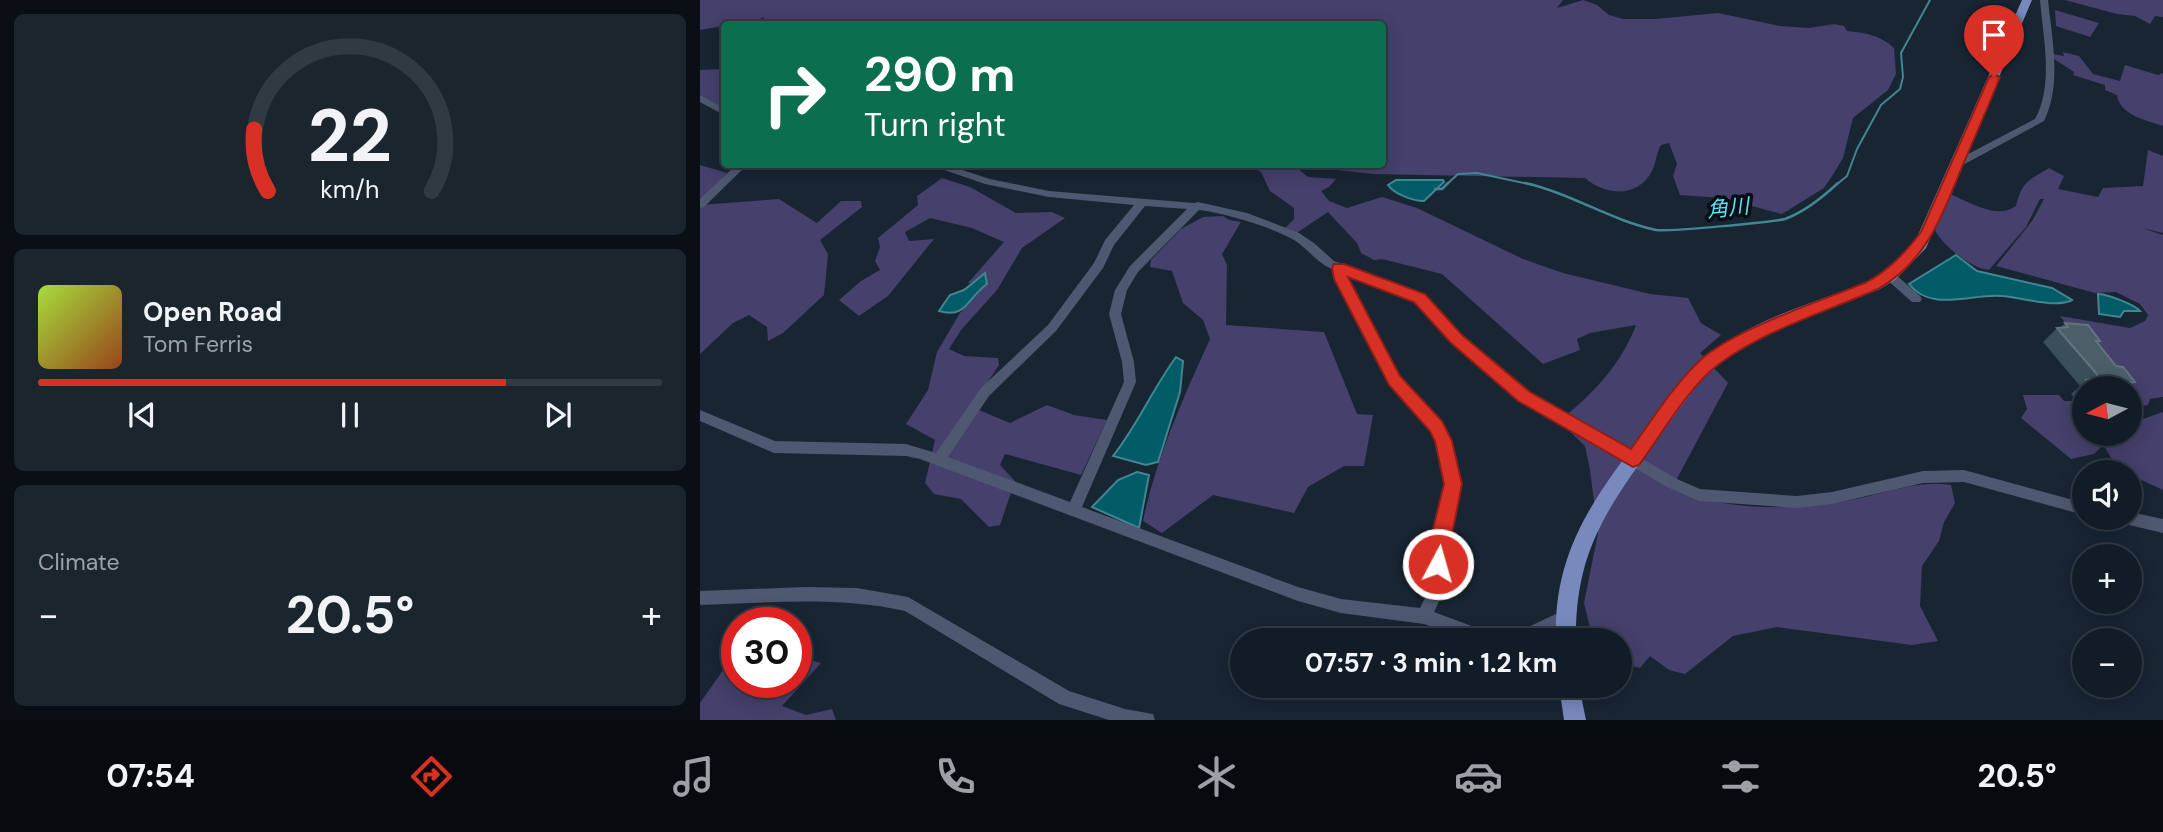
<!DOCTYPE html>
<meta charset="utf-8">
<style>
:root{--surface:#121c26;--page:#1b252e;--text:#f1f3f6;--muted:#9ca1a7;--line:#313a43;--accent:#d93025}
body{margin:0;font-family:"DM Sans","Noto Sans JP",sans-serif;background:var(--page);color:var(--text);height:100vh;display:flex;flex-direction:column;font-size:26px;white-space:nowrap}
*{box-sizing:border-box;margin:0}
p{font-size:23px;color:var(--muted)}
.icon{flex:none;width:38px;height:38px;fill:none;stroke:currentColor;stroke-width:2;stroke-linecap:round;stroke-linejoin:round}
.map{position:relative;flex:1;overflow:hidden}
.panel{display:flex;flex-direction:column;gap:14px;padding:14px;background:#0a0f15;width:700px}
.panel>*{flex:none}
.top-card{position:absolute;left:21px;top:21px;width:665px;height:147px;border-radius:7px;box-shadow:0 4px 18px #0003,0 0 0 2px var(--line);background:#0b6e4f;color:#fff;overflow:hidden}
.needle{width:46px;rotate:263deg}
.fabs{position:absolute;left:1372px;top:376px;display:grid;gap:14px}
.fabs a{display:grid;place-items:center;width:70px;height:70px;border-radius:50%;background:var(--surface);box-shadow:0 4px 18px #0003,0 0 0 2px var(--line);font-size:35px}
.speed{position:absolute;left:21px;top:607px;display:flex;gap:14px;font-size:35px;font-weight:700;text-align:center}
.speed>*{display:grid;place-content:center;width:91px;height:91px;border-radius:50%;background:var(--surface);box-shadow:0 4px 18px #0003,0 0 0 2px var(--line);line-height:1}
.speed .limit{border:10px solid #d22;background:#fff;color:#111}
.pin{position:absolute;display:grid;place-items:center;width:60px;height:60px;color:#fff;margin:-72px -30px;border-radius:50% 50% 50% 0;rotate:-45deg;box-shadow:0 0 7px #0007}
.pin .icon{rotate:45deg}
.me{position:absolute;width:77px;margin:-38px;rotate:6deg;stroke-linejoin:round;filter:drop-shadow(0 0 5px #0008)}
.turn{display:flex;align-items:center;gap:24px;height:147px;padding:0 28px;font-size:32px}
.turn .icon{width:91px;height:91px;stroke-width:2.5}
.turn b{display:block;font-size:49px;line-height:60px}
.big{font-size:52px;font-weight:700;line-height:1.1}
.panel .widget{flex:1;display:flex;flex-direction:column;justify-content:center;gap:10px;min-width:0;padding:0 24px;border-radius:10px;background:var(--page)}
.panel .dial{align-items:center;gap:0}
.dial svg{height:182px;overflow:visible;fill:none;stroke:var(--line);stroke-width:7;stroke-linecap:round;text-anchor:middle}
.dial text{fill:var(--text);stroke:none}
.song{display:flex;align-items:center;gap:21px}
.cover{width:84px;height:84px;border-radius:10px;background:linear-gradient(135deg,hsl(80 70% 55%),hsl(20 70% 35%))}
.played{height:7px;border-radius:4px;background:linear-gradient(90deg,var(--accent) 75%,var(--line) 75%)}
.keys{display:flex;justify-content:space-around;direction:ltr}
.heat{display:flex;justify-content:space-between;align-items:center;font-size:38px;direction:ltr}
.trip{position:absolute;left:530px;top:628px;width:402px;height:70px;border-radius:35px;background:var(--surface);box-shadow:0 4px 18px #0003,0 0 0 2px var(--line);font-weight:700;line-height:70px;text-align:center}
.menu{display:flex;height:112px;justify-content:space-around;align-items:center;background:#070b0f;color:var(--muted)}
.menu .icon{width:49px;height:49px}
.menu .active{color:var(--accent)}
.menu b{font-size:32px;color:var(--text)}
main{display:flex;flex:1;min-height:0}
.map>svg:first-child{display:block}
.green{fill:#45406c}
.water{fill:#025c67;stroke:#438590;stroke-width:2}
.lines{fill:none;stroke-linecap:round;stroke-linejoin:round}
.stream-far1{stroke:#438590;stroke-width:2}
.stream{stroke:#438590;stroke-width:2.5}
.minor{fill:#4e5870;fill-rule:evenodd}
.major{fill:#788abd;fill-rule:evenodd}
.wall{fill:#3a4f59}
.building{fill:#4c5f69;stroke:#62747e;stroke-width:2}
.route{fill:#d93025;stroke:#8d1f18;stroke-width:2}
.labels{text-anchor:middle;stroke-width:7;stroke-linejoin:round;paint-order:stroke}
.water-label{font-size:21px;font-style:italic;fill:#58e6fc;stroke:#080e14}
</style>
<main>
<section class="panel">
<div class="widget dial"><svg viewBox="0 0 100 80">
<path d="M14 69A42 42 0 1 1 86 69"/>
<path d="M14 69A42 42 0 0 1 8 42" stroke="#d93025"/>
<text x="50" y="56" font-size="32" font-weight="700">22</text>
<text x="50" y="72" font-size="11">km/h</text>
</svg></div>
<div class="widget">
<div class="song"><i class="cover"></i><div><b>Open Road</b><p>Tom Ferris</p></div></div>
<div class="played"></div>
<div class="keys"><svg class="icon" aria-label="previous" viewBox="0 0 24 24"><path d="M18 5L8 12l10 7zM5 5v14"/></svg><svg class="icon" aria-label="pause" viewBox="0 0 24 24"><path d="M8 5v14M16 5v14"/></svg><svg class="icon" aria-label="next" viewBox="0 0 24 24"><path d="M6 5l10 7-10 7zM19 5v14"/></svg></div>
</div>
<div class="widget"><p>Climate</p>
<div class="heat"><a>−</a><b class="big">20.5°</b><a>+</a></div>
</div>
</section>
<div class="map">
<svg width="1463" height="720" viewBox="0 0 1463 720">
<rect width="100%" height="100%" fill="#182533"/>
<path class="green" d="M 0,0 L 863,0 L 857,8 L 883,0 L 897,5 L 909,15 L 923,19 L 955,19 L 1018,13 L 1080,26 L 1109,28 L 1134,24 L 1144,26 L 1147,31 C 1166,33 1180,35 1194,48 L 1196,74 L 1188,90 L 1153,118 L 1143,158 L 1134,173 L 1124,188 L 1082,214 L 1022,198 L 980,195 L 973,176 L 977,164 L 969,143 L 961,145 C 956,154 956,163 952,171 C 938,198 906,196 885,178 L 673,174 L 593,165 L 608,177 L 636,179 L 629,187 L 621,191 L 629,201 L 647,208 L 682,197 L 717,208 L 823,259 L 863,273 L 950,294 L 988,298 L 1001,323 L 1021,335 L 1000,353 L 1028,383 L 972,488 C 1029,511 1086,511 1146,501 C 1181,495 1216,479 1251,485 L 1255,503 L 1244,522 L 1239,541 L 1222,566 L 1220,606 L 1238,641 L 1212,645 L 1077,627 L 1033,636 L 985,674 L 969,670 L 950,656 L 940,668 L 921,663 L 920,640 L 893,640 L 884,603 L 898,533 L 890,470 L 885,446 L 859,421 C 892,395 921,365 936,325 L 890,333 L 877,339 L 880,350 L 843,364 L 742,274 L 682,259 L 674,260 L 661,253 L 657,243 L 628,212 L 595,234 L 584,229 L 594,219 L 594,208 L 570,191 L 561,172 L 548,165 L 682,164 L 682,24 L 66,24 L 63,17 L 60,19 L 0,30 Z
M 1365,0 L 1463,0 L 1463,17 L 1455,16 L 1450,24 L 1435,16 L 1417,14 Z
M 1355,10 L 1399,23 L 1390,37 L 1356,26 Z
M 1363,52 L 1379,56 L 1393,74 L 1420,81 L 1425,65 L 1458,75 L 1463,73 L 1463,126 C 1448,121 1419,115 1417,95 L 1405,90 L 1405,85 L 1373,75 L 1374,72 L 1354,59 L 1352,54 L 1364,56 Z
M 24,69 L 24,110 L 0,102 L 0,70 Z
M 1448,150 L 1463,156 L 1463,233 L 1442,228 L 1463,235 L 1463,397 L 1450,399 L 1448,405 L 1430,407 L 1430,388 L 1416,388 L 1360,316 L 1430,328 L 1445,321 L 1448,315 L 1440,304 L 1416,292 L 1395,293 L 1296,266 L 1332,221 L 1344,199 L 1340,199 L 1326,227 L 1289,270 C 1271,268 1243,246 1235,230 L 1250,194 C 1270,202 1296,220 1316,206 C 1322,181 1329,180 1349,168 L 1364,176 L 1358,189 L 1398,197 L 1403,188 L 1443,186 Z
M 0,165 L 27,173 L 0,202 Z
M 242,178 L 270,187 L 316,213 L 352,212 L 365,218 L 322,248 L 297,290 L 261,330 L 249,349 L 264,356 L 298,358 L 299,365 L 280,394 L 279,410 L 310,423 L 347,405 L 374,415 L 407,420 L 381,475 L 305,454 L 300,465 L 315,481 L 300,525 L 289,527 L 261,499 L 234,494 L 225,483 L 235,440 L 206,424 L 228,390 L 237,352 L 260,313 L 286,284 L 268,283 L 304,242 L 272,228 L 230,218 L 205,232 L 209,241 L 234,239 L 188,296 L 159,316 L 139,300 L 161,281 L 180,270 L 175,261 L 180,247 L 178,238 L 218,205 L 217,196 Z
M 79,199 L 117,223 L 141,201 L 161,201 L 162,207 L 120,240 L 128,254 L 124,295 L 83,333 L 68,341 L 67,327 L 49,315 L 33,323 L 0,354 L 0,205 Z
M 523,216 L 529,220 L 541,222 L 522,254 L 527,265 L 526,325 L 624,332 L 657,414 L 673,415 L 664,466 L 644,466 L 608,487 L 594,513 L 513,495 L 462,533 L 443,521 C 456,458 483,398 510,339 L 503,320 L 483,303 L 472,271 L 450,267 L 451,260 L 481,229 L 503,217 Z
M 1323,395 L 1359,395 L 1364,401 L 1373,401 L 1384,414 L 1384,434 L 1405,434 L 1409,439 L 1394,454 L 1371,459 L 1321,418 L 1327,409 Z
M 1463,412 L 1463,490 L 1418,469 L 1404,446 L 1421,434 L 1430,434 L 1430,428 L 1440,420 Z
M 37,650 L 37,682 L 46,683 L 48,692 L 68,690 L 76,683 L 96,682 L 96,663 L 101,658 L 121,663 L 82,706 L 106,715 L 132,709 L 136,720 L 0,720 L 0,703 Z"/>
<path class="water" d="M 696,180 L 743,180 L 744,182 L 724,201 C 713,201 694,194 688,185 Z
M 1256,255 L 1277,271 L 1352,288 L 1372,300 C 1355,309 1321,297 1302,296 C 1273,293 1231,313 1209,284 Z
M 285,273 L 287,284 C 267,298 267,319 239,311 L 250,295 L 264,290 Z
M 1398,294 C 1406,294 1434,304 1440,311 L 1424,311 L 1420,317 L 1399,314 Z
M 476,357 L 483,361 L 480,392 L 458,462 L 446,465 L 413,456 C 438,424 452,390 476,357 Z
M 437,472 L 449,475 L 439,528 L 392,507 L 418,480 Z"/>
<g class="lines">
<path class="stream-far1" d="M 746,185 L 758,174 L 777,173 L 833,185
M 1136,185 L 1147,176 L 1157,149 L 1181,105 L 1200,89 L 1203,77 L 1201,53 L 1230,0"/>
<path class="stream" d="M 825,183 C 870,193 910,220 956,230 C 966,232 1074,222 1085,219 C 1104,212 1123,197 1138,183
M 735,189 L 742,189 L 748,183"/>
<path class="minor" d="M 1340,0 L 1348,0 C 1352,39 1362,84 1344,121 L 1261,166 L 1253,166 L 1253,162 L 1335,119 C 1354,84 1343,38 1340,0 Z
M 0,95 L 24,108 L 24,115 L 0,102 Z
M 37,164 L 48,164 L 4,207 L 0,208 L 0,199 Z
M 227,164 L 244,164 L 290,179 L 349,191 L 494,203 L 498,202 L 547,213 L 599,233 L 614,243 L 634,261 L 723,295 L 741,311 L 761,336 L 828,392 L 977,479 L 1000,489 L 1097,496 L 1132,492 L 1223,471 L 1264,470 L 1384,503 L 1384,515 L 1264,482 L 1223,483 L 1132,504 L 1097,508 L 999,501 L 967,487 L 820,400 L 753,342 L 733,317 L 715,301 L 646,274 L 699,376 L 741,422 L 757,465 L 760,484 L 747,537 L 744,591 L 734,612 L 793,634 L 795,640 L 768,640 L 724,624 L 641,613 L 598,601 L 220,459 L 206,456 L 74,453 L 0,421 L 0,410 L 75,441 L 206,444 L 236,453 L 281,388 L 348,325 L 394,263 L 405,240 L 434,205 L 349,197 L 285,184 ZM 445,206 L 487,209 L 430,266 L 415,290 L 409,314 L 422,362 L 424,382 L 370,502 L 248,457 L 289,396 L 356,331 L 403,268 L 414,245 ZM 499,210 C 525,213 571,227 594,240 C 608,249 618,264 634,270 L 635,279 L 691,384 L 730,429 L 743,465 L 746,484 L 733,537 L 729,590 L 720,608 L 641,599 L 598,587 L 382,507 L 436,382 L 434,362 L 421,314 L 427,290 L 438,272 Z
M 1190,272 L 1194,273 L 1220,296 L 1222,299 L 1220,302 L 1212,302 L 1186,279 L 1184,276 L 1186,273 Z
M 1430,512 L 1463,519 L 1463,533 L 1421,523 L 1419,518 L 1430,518 Z
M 105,587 L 157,588 L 208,597 L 369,691 L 425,709 L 453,714 L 455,720 L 409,720 L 359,704 L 205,611 C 137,596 69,603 0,605 L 0,591 Z
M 856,614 L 870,617 L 873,622 L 870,627 L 857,630 L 835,640 L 811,640 L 813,634 Z"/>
<path class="major" d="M 1322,0 L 1332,0 L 1226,248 L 1195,280 L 1178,290 C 1118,313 1048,332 1002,380 C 983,402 967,426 950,449 C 903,514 875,557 876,640 L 856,640 C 853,550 895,497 946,429 C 968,398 989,367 1020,346 C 1064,316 1119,301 1168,282 L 1185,272 L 1215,242 Z
M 859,686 L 879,686 L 886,720 L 864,720 Z"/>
</g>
<path class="wall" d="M 1365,323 L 1400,341 L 1398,343 L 1416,366 L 1435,382 L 1428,388 L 1384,388 L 1384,408 L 1371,394 L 1380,386 L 1343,342 L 1357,328 L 1361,327 Z"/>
<path class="building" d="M 1365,323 L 1388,325 L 1400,341 L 1396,341 L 1416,366 L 1423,367 L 1435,382 L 1404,386 L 1406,388 L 1395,388 L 1386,380 L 1398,378 L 1396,373 L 1357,328 L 1368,327 Z"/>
<path class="route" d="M 1294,74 L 1300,77 C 1288,107 1275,137 1262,167 C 1242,216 1226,262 1178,289 C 1125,312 1065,330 1019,364 C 990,385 961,435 939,465 L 933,467 L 818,401 L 751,343 L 714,302 L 648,277 L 700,376 L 742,421 L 752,441 L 762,484 L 745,570 L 738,573 L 732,570 L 729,564 L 731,537 L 744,484 L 735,441 L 730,431 L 689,385 L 634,279 L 632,268 L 634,264 L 644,264 L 725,294 L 762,335 L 830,392 L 931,449 C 953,418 976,381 1005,356 C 1043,326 1121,301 1167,282 C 1190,269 1205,253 1221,232 L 1289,77 Z"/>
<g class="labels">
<g class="water-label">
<text transform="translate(1028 208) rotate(-6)" y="7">角川</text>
</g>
</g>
</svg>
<div class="fabs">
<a><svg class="needle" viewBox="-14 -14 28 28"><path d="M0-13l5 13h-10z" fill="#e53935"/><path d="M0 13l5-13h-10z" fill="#9ca1a7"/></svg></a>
<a><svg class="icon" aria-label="sound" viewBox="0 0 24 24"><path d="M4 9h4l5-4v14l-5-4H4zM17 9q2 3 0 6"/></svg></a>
<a>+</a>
<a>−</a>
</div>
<div class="speed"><div class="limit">30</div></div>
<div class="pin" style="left:1294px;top:77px;background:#d93025"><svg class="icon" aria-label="arrive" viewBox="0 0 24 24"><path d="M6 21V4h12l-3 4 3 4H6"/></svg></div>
<svg class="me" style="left:738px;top:564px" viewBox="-20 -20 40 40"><circle r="17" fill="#d93025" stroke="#fff" stroke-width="3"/><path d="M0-11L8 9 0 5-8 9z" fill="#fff"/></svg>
<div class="trip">07:57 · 3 min · 1.2 km</div>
<div class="top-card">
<div class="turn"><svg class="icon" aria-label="right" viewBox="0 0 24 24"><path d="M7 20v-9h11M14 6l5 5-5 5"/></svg><div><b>290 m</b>Turn right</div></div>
</div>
</div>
</main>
<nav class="menu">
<b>07:54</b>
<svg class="icon active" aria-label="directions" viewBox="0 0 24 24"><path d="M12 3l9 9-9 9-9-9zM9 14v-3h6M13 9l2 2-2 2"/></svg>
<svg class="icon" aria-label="music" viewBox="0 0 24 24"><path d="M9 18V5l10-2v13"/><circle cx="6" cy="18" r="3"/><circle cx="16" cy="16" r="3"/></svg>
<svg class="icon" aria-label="phone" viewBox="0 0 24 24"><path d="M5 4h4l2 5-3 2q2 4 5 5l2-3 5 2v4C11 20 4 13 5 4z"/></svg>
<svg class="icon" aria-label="climate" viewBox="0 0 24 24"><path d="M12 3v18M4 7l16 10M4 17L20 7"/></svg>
<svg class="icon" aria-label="car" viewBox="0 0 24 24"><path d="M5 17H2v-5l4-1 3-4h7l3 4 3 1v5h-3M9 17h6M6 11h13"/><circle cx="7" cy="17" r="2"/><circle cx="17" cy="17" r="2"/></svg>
<svg class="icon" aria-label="filters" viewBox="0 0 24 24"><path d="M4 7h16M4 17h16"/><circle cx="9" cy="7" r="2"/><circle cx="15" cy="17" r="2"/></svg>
<b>20.5°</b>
</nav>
